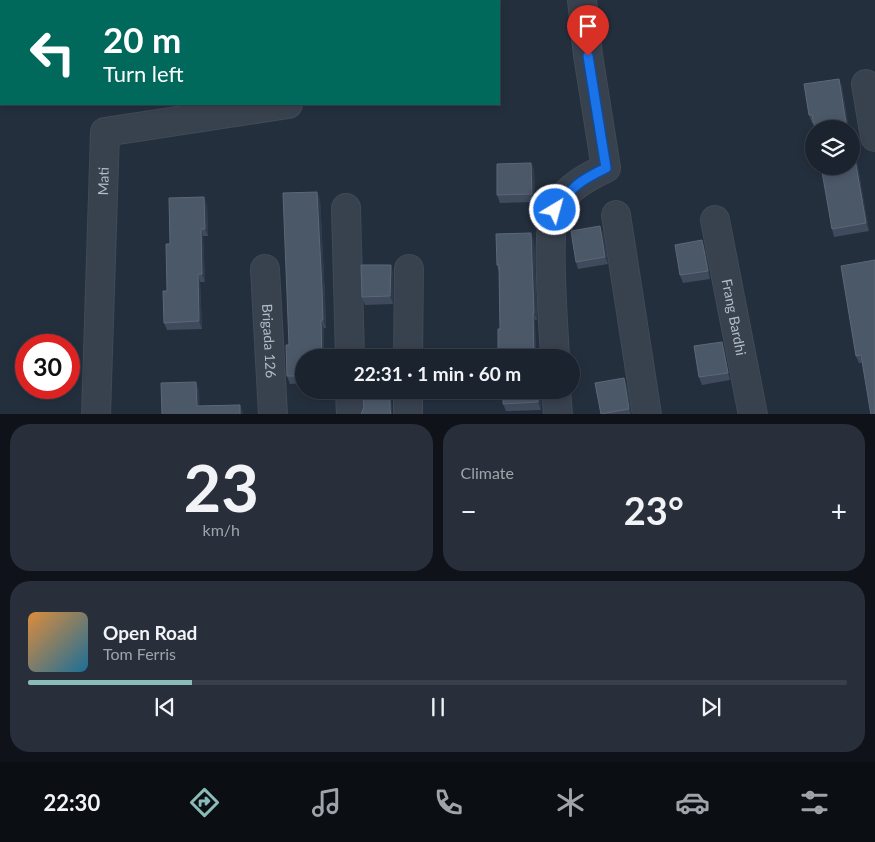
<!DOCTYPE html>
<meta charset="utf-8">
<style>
:root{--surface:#1b232e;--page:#282f3a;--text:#f1f3f6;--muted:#a0a4aa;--line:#39404a;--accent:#8bbbb9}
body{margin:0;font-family:Lato,sans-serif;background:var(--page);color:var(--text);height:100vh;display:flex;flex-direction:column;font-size:19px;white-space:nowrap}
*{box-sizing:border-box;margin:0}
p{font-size:16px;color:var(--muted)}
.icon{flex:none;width:28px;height:28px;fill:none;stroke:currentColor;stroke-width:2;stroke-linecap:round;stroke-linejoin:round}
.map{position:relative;height:414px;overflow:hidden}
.side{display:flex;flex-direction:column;gap:10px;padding:10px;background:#0f1319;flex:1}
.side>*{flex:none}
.hud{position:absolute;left:0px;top:0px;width:500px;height:105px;box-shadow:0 2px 8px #0003,0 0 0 1px var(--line);background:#00695c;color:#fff;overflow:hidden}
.controls{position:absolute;left:805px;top:120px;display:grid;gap:10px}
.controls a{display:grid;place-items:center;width:55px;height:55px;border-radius:50%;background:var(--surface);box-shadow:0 2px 8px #0003,0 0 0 1px var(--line);font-size:25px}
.speed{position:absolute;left:15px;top:334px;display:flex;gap:10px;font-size:25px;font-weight:700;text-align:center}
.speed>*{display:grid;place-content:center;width:65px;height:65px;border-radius:50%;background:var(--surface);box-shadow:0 2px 8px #0003,0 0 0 1px var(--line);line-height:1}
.speed .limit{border:8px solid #d22;background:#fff;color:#111}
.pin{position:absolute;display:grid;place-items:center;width:42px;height:42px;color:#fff;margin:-51px -21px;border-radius:50% 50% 50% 0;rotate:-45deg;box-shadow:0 0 5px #0007}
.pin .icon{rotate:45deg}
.me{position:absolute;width:55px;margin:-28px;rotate:37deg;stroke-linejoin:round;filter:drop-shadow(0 0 4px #0008)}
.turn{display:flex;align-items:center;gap:18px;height:105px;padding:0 20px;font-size:22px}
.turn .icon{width:65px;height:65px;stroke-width:2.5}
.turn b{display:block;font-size:35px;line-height:42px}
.big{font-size:38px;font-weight:700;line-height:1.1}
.side .widget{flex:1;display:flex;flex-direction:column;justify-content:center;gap:8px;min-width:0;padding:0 18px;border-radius:20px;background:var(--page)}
.side .dial{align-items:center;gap:0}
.dial b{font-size:65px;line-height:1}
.song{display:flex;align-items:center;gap:15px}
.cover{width:60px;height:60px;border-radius:8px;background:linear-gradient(135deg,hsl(30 70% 55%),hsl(200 70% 35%))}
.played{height:5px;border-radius:2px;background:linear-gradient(90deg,var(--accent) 20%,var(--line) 20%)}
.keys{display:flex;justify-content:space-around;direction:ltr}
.heat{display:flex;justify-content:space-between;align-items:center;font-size:28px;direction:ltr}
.side .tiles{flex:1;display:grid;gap:10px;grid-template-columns:1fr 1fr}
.widget:last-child{grid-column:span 2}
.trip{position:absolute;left:295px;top:349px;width:285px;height:50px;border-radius:25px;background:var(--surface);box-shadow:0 2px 8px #0003,0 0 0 1px var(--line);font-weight:700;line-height:50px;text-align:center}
.tab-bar{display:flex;height:80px;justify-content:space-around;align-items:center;background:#0b0e12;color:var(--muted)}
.tab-bar .icon{width:35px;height:35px}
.tab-bar .selected{color:var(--accent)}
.tab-bar b{font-size:22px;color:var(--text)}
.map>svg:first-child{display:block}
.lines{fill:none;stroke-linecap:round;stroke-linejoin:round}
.minor-casing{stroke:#414a57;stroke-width:30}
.minor{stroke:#38414e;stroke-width:28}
.wall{fill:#3f4b5c}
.shaded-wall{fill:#2f3b4b}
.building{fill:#4b5868;stroke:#5c6777}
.route-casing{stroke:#114b97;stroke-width:12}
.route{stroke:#1a73e8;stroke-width:9}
.labels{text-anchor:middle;stroke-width:5;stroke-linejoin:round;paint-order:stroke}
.street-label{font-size:14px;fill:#b4bcc9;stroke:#1d2633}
</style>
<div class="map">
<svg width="875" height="415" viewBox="0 0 875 415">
<rect width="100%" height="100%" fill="#242f3e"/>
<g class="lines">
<defs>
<g id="minor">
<path d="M 866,84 L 875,137"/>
<path d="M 346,208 L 350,358"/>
<path d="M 616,215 L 647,415"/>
<path id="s1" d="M 715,220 L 753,415"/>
<path id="s2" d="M 265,269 L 273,415"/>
<path d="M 408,358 L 409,269"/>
<path d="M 555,358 C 554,330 545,228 556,208 C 567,188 585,178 606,168 L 588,55 L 582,0"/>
<path d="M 350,390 L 351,415"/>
<path d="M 556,390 L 558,415"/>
<path id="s3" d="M 96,415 L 105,132 L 288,104"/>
<path d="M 408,415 L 408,390"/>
</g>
</defs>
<use href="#minor" class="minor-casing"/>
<use href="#minor" class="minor"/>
</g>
<path class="wall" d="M 839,79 L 842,87 L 849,129 L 815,129 L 814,123 L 812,123 L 809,115 Z
M 854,144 L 869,231 L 834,237 L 832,229 Z
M 531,163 L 534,170 L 535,202 L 500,203 L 497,195 Z
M 320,199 L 325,297 L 326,328 L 324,328 L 304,358 L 304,383 L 290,384 L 287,376 Z
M 207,205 L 208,236 L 203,236 L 205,282 L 200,282 L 202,329 L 167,330 L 164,323 L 167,291 Z
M 603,233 L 608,264 L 578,269 L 576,262 Z
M 534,241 L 537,320 L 535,320 L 536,358 L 498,358 L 500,329 L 499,272 L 497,265 Z
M 705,248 L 710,279 L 683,283 L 680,275 Z
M 841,266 L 862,363 L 859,363 L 856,356 Z
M 393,272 L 393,304 L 365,305 L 362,297 Z
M 724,350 L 730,380 L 702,385 L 699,377 Z
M 595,383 L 627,386 L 631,415 L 601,415 Z
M 541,390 L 541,410 L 506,411 L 503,404 Z"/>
<path class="shaded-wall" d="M 839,79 L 842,87 L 849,129 L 847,129 Z
M 851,136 L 854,144 L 869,231 L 866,223 Z
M 531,163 L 534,170 L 535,202 L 532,194 Z
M 317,192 L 320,199 L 325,297 L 326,328 L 323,320 Z
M 204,197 L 207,205 L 208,236 L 205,229 Z
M 600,226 L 603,233 L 608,264 L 605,257 Z
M 201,229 L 203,236 L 205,282 L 202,274 Z
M 531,233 L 534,241 L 537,320 L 534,313 Z
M 702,240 L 705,248 L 710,279 L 708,271 Z
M 391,265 L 393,272 L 393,304 L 390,296 Z
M 198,274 L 200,282 L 202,329 L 199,321 Z
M 533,313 L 535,320 L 536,358 L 534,358 Z
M 321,320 L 324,328 L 324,358 L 322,358 Z
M 722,342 L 724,350 L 730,380 L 728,373 Z
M 624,378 L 627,386 L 631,415 L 629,409 Z
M 196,382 L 199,389 L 200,414 L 197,406 Z
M 538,390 L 541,390 L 541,410 L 538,402 Z
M 390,396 L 392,404 L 392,415 L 391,415 L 390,408 Z
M 240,405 L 243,413 L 243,415 L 240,415 Z"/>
<path class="building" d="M 839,79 L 847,129 L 815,129 L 812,115 L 809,115 L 804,84 Z
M 851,136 L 866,223 L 832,229 L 821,166 L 851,166 Z
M 531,163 L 532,194 L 497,195 L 497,164 Z
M 317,192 L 322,289 L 323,320 L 321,320 L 322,358 L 304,358 L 304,376 L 287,376 L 286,345 L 289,345 L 283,193 Z
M 204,197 L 205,229 L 201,229 L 202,274 L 198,274 L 199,321 L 164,323 L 163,291 L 167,291 L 166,244 L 170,244 L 169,198 Z
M 600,226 L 605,257 L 576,262 L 571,231 Z
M 531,233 L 534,313 L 533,313 L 534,358 L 498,358 L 498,329 L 500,329 L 499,265 L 497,265 L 496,234 Z
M 702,240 L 708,271 L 680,275 L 675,245 Z
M 875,260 L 875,415 L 871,415 L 861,355 L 856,356 L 841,266 Z
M 361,265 L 391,265 L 390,296 L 362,297 Z
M 722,342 L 728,373 L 699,377 L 694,346 Z
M 624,378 L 629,409 L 601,414 L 595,383 Z
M 196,382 L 197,406 L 240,405 L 240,415 L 162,415 L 161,383 Z
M 503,390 L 538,390 L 538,402 L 503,404 Z
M 390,396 L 390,408 L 391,415 L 361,415 L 364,407 L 363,397 Z"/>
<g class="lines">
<defs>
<path id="route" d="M 555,210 C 573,186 579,181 606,168 L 588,56"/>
</defs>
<use href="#route" class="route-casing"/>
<use href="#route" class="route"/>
</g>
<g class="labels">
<g class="street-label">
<text dy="5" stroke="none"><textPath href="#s3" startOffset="234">Mati</textPath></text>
<text dy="5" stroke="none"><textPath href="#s1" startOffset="99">Frang Bardhi</textPath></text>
<text dy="5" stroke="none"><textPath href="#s2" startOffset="72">Brigada 126</textPath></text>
</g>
</g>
</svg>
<div class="controls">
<a><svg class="icon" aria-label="layers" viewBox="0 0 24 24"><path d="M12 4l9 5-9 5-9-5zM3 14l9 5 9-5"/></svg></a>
</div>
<div class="speed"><div class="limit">30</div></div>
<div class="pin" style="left:588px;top:56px;background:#d93025"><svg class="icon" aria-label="arrive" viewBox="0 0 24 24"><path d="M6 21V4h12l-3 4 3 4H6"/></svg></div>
<svg class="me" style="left:555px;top:210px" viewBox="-20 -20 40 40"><circle r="17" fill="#1a73e8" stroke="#fff" stroke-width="3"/><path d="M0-11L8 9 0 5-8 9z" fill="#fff"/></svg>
<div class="trip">22:31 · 1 min · 60 m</div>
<div class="hud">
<div class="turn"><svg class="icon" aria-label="left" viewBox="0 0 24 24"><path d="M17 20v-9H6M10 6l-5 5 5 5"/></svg><div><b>20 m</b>Turn left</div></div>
</div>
</div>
<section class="side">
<div class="tiles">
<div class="widget dial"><b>23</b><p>km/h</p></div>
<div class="widget"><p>Climate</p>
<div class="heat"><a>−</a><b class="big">23°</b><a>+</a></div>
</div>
<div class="widget">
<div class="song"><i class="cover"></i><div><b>Open Road</b><p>Tom Ferris</p></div></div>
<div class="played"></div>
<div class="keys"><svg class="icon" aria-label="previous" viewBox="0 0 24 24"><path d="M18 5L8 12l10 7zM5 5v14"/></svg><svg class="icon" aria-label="pause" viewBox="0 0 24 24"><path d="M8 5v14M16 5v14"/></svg><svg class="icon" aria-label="next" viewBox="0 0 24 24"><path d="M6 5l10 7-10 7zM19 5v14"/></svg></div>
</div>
</div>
</section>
<nav class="tab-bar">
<b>22:30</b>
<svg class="icon selected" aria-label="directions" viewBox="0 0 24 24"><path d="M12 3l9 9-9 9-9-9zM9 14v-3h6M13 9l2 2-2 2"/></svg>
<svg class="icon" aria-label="music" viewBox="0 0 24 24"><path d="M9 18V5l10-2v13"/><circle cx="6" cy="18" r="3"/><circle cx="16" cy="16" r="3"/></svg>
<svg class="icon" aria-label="phone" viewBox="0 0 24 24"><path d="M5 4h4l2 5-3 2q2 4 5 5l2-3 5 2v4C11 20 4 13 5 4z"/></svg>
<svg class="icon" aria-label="climate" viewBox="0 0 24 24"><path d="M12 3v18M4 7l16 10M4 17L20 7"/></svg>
<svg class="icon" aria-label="car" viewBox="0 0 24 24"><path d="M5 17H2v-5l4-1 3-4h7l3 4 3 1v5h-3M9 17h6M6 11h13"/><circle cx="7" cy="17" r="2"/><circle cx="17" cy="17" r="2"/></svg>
<svg class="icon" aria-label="filters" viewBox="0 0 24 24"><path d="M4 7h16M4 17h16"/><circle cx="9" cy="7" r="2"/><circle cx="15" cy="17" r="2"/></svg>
</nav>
